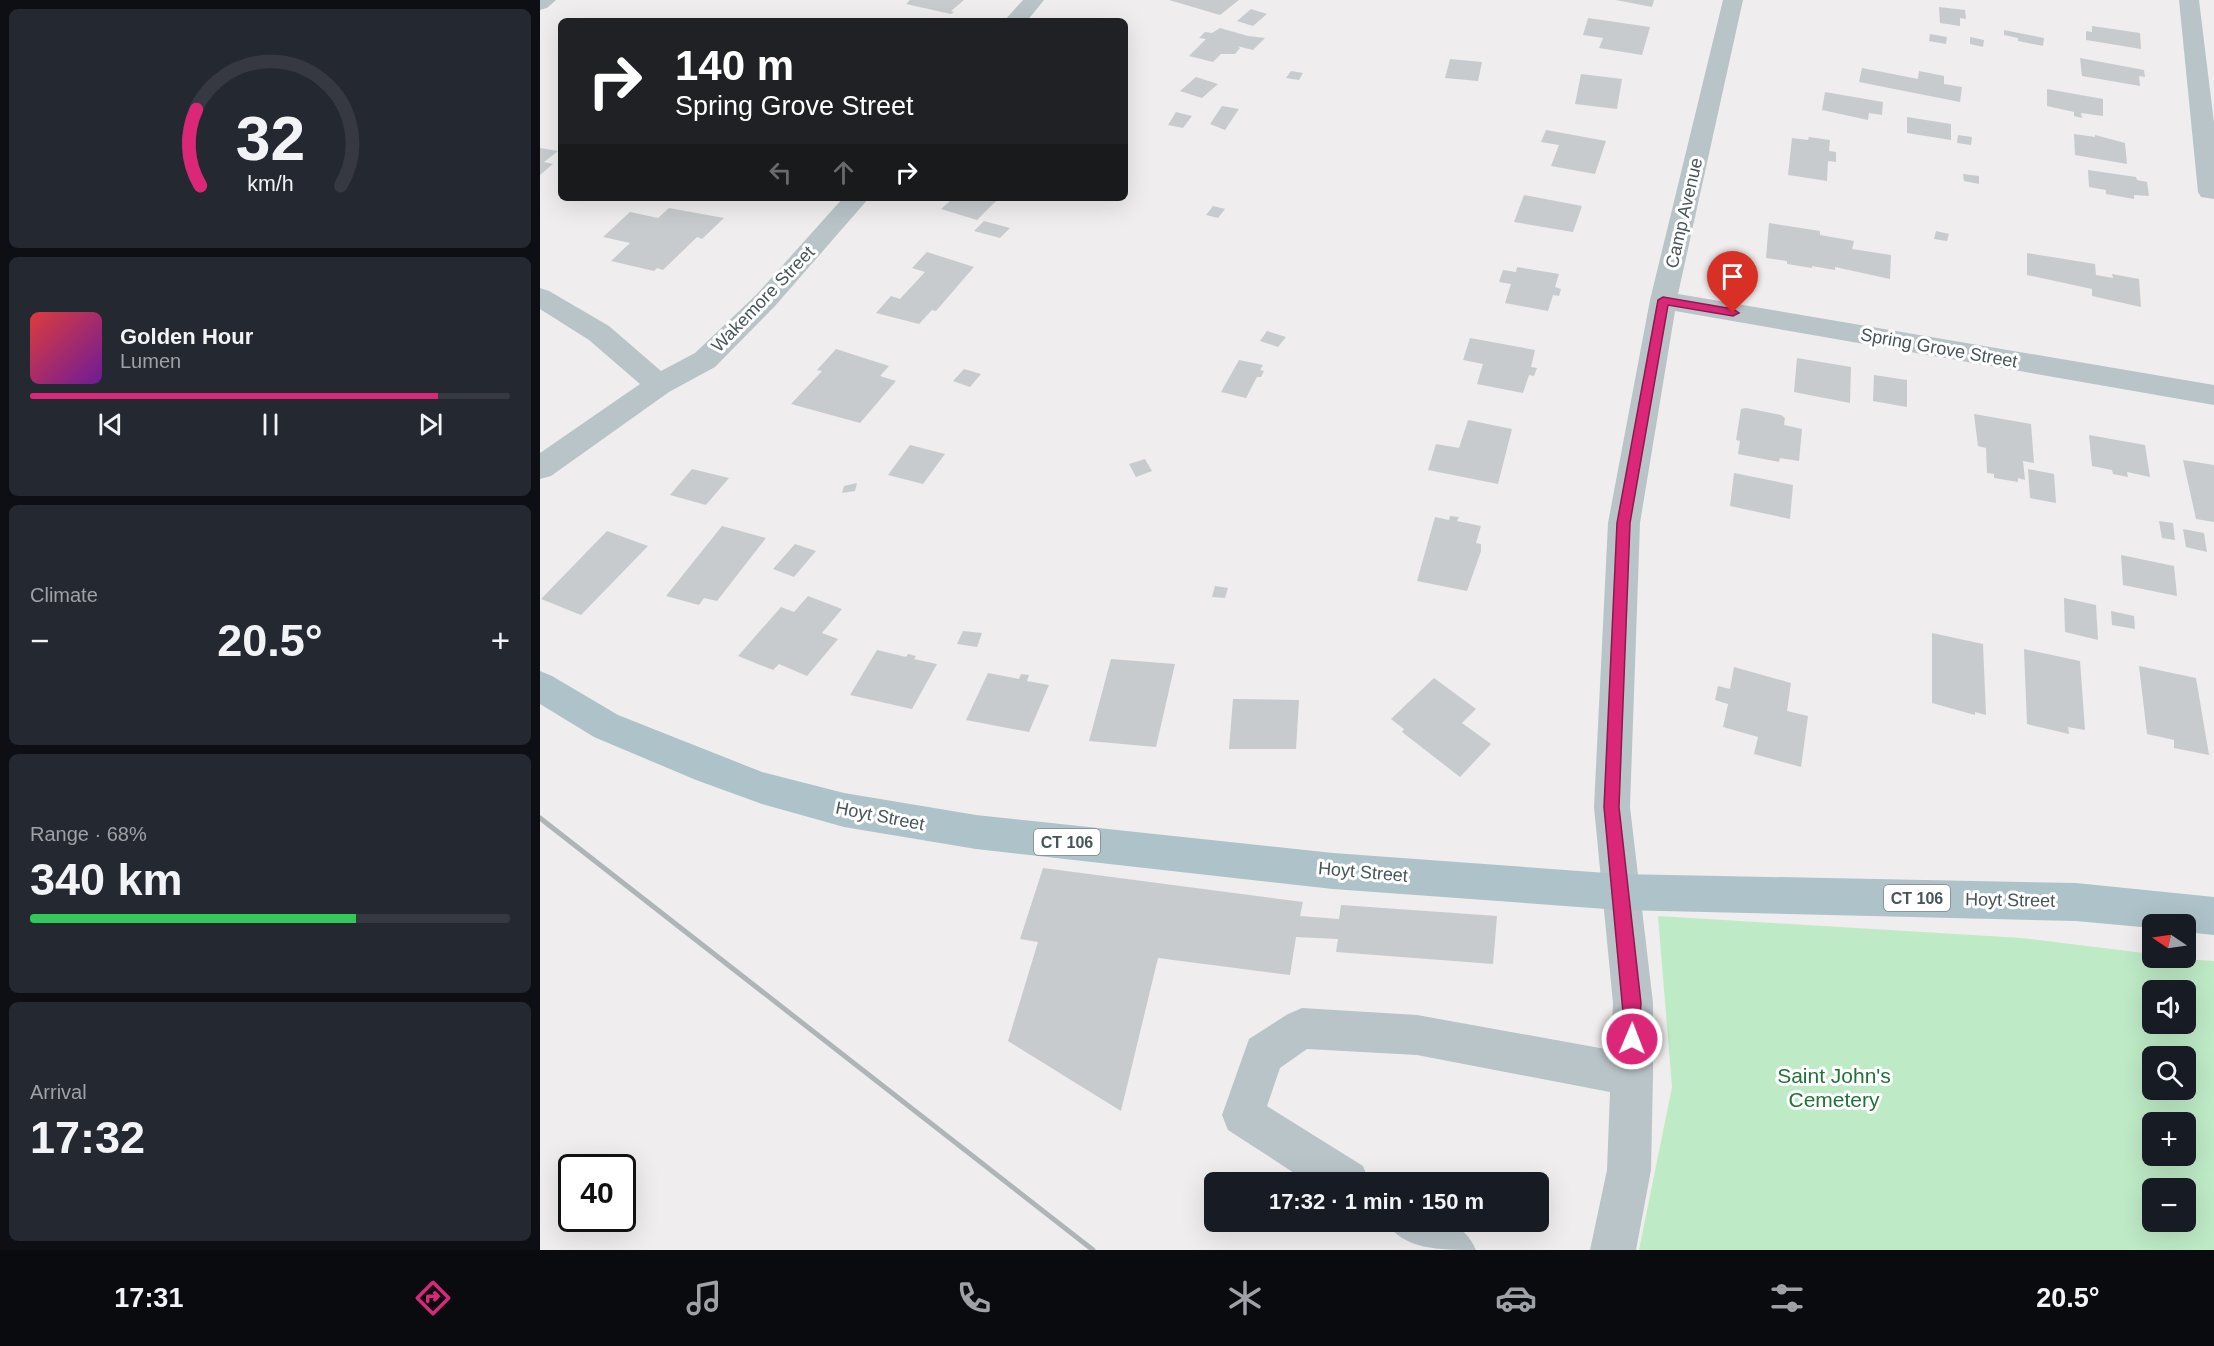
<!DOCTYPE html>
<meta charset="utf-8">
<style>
:root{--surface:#171b24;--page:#242831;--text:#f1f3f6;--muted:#9ea1a6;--line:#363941;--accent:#db2777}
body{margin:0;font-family:Helvetica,sans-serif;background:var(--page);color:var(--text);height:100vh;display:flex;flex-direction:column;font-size:22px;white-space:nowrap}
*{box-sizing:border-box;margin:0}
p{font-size:20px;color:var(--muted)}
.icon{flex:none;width:33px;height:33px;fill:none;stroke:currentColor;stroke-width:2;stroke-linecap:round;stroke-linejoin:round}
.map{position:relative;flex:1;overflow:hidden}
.panel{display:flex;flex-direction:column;gap:9px;padding:9px;background:#0d0f14;width:540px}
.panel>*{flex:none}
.guide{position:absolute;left:18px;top:18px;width:570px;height:183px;border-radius:9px;box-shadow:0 6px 24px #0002;background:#202124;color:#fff;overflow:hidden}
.needle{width:39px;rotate:283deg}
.buttons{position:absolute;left:1602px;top:914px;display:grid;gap:12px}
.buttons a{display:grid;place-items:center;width:54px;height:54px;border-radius:9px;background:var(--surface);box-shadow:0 6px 24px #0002;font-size:30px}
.speed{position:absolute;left:18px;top:1154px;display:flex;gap:12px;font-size:30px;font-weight:700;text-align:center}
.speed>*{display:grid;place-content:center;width:78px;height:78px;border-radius:50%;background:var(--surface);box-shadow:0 6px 24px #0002;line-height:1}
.speed .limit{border:3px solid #111;border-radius:9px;background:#fff;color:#111}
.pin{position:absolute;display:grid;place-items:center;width:51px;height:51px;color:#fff;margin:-62px -26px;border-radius:50% 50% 50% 0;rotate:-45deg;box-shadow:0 0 6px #0007}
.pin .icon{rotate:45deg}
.me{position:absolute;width:66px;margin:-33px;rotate:1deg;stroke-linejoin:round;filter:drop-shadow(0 0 4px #0008)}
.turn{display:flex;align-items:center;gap:21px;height:126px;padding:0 18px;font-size:27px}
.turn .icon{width:78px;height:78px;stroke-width:2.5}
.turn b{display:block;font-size:42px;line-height:51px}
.lanes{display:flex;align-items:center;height:57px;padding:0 18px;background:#0003;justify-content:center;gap:30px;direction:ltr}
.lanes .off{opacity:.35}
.big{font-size:45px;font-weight:600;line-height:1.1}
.panel .tile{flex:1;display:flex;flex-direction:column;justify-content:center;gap:9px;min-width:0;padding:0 21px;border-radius:9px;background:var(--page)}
.panel .dial{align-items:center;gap:0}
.dial svg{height:156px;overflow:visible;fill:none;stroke:var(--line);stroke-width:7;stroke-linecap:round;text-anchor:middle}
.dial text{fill:var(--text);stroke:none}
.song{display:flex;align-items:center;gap:18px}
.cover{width:72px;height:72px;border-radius:9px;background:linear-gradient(135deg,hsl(0 70% 55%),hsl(280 70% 35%))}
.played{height:6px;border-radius:3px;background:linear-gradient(90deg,var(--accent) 85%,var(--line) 85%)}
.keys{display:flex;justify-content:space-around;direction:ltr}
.heat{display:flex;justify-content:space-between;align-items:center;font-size:33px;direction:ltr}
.charge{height:9px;border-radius:4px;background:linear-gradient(90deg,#34c759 68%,var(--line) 0)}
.trip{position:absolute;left:664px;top:1172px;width:345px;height:60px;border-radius:9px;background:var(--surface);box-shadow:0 6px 24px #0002;font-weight:600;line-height:60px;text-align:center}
.tab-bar{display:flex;height:96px;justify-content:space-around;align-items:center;background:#090b0e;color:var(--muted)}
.tab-bar .icon{width:42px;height:42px}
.tab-bar .active{color:var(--accent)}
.tab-bar b{font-size:27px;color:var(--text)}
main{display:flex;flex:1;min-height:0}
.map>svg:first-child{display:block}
.green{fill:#beeac6;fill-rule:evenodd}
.building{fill:#c7cbce}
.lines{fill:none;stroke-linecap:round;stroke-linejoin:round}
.minor{fill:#b9c4c8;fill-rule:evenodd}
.major{fill:#aec2ca;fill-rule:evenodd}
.rail{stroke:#afb4b7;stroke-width:5}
.route{fill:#db2777;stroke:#8e194d;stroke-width:1.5}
.labels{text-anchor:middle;stroke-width:6;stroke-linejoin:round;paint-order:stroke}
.shield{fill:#fff;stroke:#7e878a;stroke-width:1.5}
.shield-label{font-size:16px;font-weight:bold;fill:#475458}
.street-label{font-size:18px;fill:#475458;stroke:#fff}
.near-park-label{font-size:21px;fill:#1e7336;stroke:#fff}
</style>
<main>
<section class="panel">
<div class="tile dial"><svg viewBox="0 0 100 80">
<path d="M14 69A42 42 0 1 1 86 69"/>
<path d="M14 69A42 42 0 0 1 12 30" stroke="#db2777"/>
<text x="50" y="56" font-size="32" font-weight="700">32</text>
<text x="50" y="72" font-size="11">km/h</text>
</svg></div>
<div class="tile">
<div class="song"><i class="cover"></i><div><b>Golden Hour</b><p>Lumen</p></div></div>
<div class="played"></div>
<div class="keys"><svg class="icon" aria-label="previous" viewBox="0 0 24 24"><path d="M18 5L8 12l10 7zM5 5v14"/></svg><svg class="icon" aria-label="pause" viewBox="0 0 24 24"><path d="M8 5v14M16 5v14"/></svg><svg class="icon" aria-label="next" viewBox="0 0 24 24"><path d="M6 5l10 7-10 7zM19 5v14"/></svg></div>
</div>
<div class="tile"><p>Climate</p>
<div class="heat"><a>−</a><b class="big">20.5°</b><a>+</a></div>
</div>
<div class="tile"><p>Range · 68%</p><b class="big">340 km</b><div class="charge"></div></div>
<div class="tile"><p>Arrival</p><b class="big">17:32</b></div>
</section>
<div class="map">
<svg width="1674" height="1250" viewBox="0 0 1674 1250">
<rect width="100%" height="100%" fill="#efeded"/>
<path class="green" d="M 1118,916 L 1481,938 L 1612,954 L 1612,957 L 1674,961 L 1674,1250 L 1099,1250 L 1132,1087 ZM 1612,990 L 1646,990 L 1646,1023 L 1612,1023 ZM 1612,1056 L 1646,1056 L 1646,1089 L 1612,1089 ZM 1612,1122 L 1646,1122 L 1646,1155 L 1612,1155 ZM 1612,1188 L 1646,1188 L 1646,1221 L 1612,1221 Z"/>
<path class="building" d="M 370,0 L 424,0 L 411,11 L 414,12 L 411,14 L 366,4 Z
M 629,0 L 699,0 L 680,15 Z
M 1076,0 L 1114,0 L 1112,7 Z
M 1399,7 L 1425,10 L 1426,19 L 1420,18 L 1420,26 L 1400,23 Z
M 711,9 L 727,14 L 713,26 L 697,21 Z
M 1048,18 L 1110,27 L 1102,55 L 1059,48 L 1063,38 L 1043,35 Z
M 1552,26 L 1600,33 L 1601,49 L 1546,40 L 1546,31 L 1552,32 Z
M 680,28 L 708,36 L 725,38 L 713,50 L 697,46 L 700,48 L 695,54 L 681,54 L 673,62 L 649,56 L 666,39 L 659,38 L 665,32 L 672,33 Z
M 1464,30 L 1504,38 L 1503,46 L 1478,41 L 1478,38 L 1464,35 Z
M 1390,34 L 1407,37 L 1406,44 L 1389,41 Z
M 1430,37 L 1444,40 L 1443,47 L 1430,44 Z
M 1540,58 L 1604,70 L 1605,77 L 1599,76 L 1600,86 L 1542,76 Z
M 910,59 L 942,62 L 938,81 L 905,78 Z
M 1322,68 L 1378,79 L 1379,71 L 1404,76 L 1404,84 L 1422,87 L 1420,102 L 1319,82 Z
M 751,71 L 763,73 L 759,80 L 746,78 Z
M 1041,74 L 1082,79 L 1077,109 L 1035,104 Z
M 656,77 L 678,84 L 662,98 L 640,91 Z
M 1507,89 L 1563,99 L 1563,116 L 1541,113 L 1542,118 L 1534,116 L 1534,112 L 1507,106 Z
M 1285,92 L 1343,102 L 1342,115 L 1329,113 L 1328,120 L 1282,110 Z
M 682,106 L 699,109 L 685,130 L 670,124 Z
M 636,112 L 652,116 L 643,128 L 628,125 Z
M 1367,117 L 1411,124 L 1411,140 L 1367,133 Z
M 1006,130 L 1066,141 L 1055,174 L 1011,166 L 1019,145 L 1001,142 Z
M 1534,134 L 1555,137 L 1555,135 L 1585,143 L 1587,164 L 1535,155 Z
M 1418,135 L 1432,137 L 1431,145 L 1417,143 Z
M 1269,137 L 1290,140 L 1289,151 L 1296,152 L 1296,162 L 1288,161 L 1287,181 L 1248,175 L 1252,138 L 1268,140 Z
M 0,148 L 18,151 L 4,162 L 13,164 L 0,175 Z
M 1548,170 L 1596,177 L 1597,180 L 1607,182 L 1609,196 L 1594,195 L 1594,199 L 1566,194 L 1566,190 L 1549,187 Z
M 1423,174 L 1439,176 L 1439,184 L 1424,181 Z
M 984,195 L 1042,206 L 1033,232 L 974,222 Z
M 459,198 L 437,220 L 401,209 L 411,200 L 407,198 Z
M 673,206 L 685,209 L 678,218 L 666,215 Z
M 129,208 L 184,218 L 162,239 L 157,237 L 123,270 L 117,268 L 114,271 L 71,261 L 90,243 L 63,237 L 90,212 L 118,218 Z
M 444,221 L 470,228 L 460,238 L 434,231 Z
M 1229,223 L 1280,231 L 1280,235 L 1314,241 L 1312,249 L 1351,255 L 1350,279 L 1295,267 L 1295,270 L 1272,266 L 1272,268 L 1247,264 L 1247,261 L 1226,258 Z
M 1396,231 L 1409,234 L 1407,241 L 1394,239 Z
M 387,252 L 434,267 L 396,311 L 392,310 L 379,324 L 336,313 L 351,296 L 360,299 L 385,272 L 372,268 Z
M 1487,253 L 1555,264 L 1556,275 L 1573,278 L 1572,274 L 1599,279 L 1601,307 L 1552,296 L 1552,289 L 1487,275 Z
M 977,267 L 1019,274 L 1015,287 L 1021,289 L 1019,296 L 1013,295 L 1008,311 L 965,303 L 971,284 L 959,282 L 963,270 L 976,272 Z
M 727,331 L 746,337 L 738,347 L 720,341 Z
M 930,338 L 995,350 L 991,367 L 997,368 L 994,376 L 989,375 L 983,393 L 937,384 L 943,364 L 923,360 Z
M 296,349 L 349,366 L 340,376 L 356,381 L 320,423 L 251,404 L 282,371 L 277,370 Z
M 1257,358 L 1311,367 L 1310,403 L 1254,392 Z
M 699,360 L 723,365 L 720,370 L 724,371 L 721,377 L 717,377 L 706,398 L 681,392 Z
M 424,369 L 441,374 L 430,387 L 413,381 Z
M 1334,375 L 1367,380 L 1367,407 L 1333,401 Z
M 1206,408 L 1241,415 L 1245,418 L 1244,425 L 1262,429 L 1259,461 L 1240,458 L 1239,462 L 1198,454 L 1200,441 L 1196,440 L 1201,409 Z
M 1434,414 L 1491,424 L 1494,463 L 1483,461 L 1485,480 L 1478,478 L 1478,482 L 1454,478 L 1454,474 L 1447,473 L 1446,448 L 1438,446 Z
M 928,420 L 972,429 L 958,484 L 888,470 L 896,444 L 919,448 Z
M 1549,435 L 1605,445 L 1610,477 L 1587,472 L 1588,477 L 1573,474 L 1572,470 L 1552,466 Z
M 370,445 L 405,454 L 383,484 L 348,475 Z
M 605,459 L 612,471 L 596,477 L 589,464 Z
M 1643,460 L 1674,465 L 1674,522 L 1656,519 Z
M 152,469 L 189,478 L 166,505 L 130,495 Z
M 1488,469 L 1514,474 L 1516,503 L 1490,498 Z
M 1194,473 L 1253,485 L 1250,519 L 1190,506 Z
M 317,483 L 315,491 L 302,493 L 304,486 Z
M 910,516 L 919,517 L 917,521 L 941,526 L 936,543 L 941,544 L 941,551 L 927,591 L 877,581 L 895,517 L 909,520 Z
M 1619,521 L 1633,523 L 1635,540 L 1622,538 Z
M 182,526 L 226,538 L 177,601 L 164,598 L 159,605 L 126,596 Z
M 1643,529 L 1664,533 L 1667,552 L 1646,547 Z
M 67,531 L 108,546 L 41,615 L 1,599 Z
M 255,544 L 276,551 L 254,577 L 233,569 Z
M 1581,555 L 1634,566 L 1637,596 L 1583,585 Z
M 675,586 L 688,588 L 685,598 L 672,597 Z
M 268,596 L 302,609 L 282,633 L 298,639 L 267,676 L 239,664 L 233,670 L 198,656 L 241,607 L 254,612 Z
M 1524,598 L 1556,605 L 1558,640 L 1525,632 Z
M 1571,611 L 1594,616 L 1595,629 L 1572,625 Z
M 423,631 L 442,633 L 437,647 L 417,644 Z
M 1392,633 L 1443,644 L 1446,715 L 1435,712 L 1435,715 L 1392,703 Z
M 1484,649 L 1540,661 L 1545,730 L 1528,727 L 1529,734 L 1487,724 Z
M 337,650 L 366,657 L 368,654 L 376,656 L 374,659 L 397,664 L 372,709 L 310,695 Z
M 571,659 L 635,664 L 616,747 L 549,741 Z
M 1599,666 L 1656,678 L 1669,755 L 1634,748 L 1634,740 L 1607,734 Z
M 1194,667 L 1251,683 L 1247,711 L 1268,716 L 1261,767 L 1214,754 L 1218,737 L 1183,727 L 1188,704 L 1175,700 L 1178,686 L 1190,689 Z
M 448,673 L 479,679 L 481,674 L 489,675 L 487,681 L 509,685 L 489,732 L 426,720 Z
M 894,678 L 936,709 L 922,723 L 951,744 L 920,777 L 862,732 L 864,729 L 851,719 Z
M 693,699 L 759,700 L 756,749 L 689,749 Z
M 503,868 L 763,902 L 760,916 L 799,919 L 801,905 L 957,916 L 953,964 L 796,952 L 798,939 L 756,937 L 750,975 L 618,958 L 581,1111 L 468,1041 L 498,942 L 480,939 Z"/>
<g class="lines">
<path class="minor" d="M 0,0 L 16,0 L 7,8 L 0,10 Z
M 483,0 L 504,0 L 487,21 L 464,21 Z
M 1183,0 L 1203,0 L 1138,294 L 1674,385 L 1674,405 L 1135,311 L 1100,523 L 1090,807 L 1113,1003 L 1113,1075 L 1111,1170 L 1096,1250 L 1050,1250 L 1067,1170 L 1070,1092 L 877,1055 L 767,1049 L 740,1068 L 727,1106 L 823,1166 L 829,1182 L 768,1182 L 688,1130 L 682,1115 L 709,1039 L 748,1014 L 762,1008 L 877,1015 L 1071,1050 L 1073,1003 L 1054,807 L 1068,523 L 1110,300 Z
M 1639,0 L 1659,0 L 1674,123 L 1674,199 L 1661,197 L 1658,192 Z
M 303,198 L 329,198 L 235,306 L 175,367 L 129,392 L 11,476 L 0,479 L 0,453 L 100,384 L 49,340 L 0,309 L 0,288 L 9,291 L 69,326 L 121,371 L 155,353 L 217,294 Z
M 846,1221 C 882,1221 919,1211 936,1250 C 900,1250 862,1250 846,1221 Z"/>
<path class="major" d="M 0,671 L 12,676 L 78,715 L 222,772 L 304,793 L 436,815 L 793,853 L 1080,874 L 1536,883 L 1674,897 L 1674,935 L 1646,932 L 1646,924 L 1612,924 L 1612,928 L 1536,921 L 1080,910 L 793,889 L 436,849 L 304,827 L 222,804 L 156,780 L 54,737 L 0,704 Z"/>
<path class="rail" d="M 0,818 L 553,1250"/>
</g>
<path class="route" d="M 1123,297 L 1193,309 L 1199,313 L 1193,316 L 1128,305 L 1090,523 L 1079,807 L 1101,1003 L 1098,1045 L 1092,1048 L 1086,1045 L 1064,807 L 1077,523 L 1118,300 Z"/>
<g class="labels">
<g class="shield">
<rect x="494" y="829" width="66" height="26" rx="4.5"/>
<rect x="1344" y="885" width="66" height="26" rx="4.5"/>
</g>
<g class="shield-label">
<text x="527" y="848">CT 106</text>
<text x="1377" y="904">CT 106</text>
</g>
<g class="street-label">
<text transform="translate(1144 213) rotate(-77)" y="6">Camp Avenue</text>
<text transform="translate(223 299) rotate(-46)" y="6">Wakemore Street</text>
<text transform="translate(1399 348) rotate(10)" y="6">Spring Grove Street</text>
<text transform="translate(340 816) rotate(11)" y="6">Hoyt Street</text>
<text transform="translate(823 872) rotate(5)" y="6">Hoyt Street</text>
<text transform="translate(1470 900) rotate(1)" y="6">Hoyt Street</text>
</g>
<g class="near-park-label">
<text x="1294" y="1083">Saint John's<tspan x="1294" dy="24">Cemetery</tspan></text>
</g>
</g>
</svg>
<div class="buttons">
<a><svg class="needle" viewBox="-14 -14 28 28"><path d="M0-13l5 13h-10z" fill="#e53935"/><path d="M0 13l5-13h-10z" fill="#9ea1a6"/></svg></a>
<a><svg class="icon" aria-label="sound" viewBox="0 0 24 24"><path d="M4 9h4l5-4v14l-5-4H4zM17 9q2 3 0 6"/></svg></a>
<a><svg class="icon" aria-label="search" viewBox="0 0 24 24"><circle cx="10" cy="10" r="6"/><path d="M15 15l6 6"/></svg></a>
<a>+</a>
<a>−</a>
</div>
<div class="speed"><div class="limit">40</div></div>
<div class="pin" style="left:1193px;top:313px;background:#d93025"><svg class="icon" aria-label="arrive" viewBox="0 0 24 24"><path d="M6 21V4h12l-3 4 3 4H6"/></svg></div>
<svg class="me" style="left:1092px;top:1039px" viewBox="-20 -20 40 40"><circle r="17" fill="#db2777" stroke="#fff" stroke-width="3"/><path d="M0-11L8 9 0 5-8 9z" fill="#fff"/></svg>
<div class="trip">17:32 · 1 min · 150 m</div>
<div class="guide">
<div class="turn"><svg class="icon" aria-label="right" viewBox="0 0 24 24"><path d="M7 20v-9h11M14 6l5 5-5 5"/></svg><div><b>140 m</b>Spring Grove Street</div></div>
<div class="lanes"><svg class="icon off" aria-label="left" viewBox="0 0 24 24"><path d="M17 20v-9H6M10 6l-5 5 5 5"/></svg><svg class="icon off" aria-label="ahead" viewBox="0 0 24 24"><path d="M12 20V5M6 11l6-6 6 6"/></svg><svg class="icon" aria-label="right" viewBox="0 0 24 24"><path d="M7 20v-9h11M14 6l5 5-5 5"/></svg></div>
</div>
</div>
</main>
<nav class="tab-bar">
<b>17:31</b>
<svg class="icon active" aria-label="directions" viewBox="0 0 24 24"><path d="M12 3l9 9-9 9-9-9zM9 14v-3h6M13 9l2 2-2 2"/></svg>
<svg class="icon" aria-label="music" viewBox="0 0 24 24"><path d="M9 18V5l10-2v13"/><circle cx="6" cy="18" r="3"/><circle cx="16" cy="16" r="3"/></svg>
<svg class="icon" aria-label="phone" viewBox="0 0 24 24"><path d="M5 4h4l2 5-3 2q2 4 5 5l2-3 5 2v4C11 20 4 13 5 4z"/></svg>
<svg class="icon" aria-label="climate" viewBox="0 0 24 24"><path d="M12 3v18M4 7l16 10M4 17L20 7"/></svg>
<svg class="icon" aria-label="car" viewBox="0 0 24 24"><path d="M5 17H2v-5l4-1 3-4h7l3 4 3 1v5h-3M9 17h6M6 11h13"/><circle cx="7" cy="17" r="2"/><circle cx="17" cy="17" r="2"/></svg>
<svg class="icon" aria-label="filters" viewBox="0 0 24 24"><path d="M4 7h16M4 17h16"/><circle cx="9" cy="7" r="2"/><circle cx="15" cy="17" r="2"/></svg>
<b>20.5°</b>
</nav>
